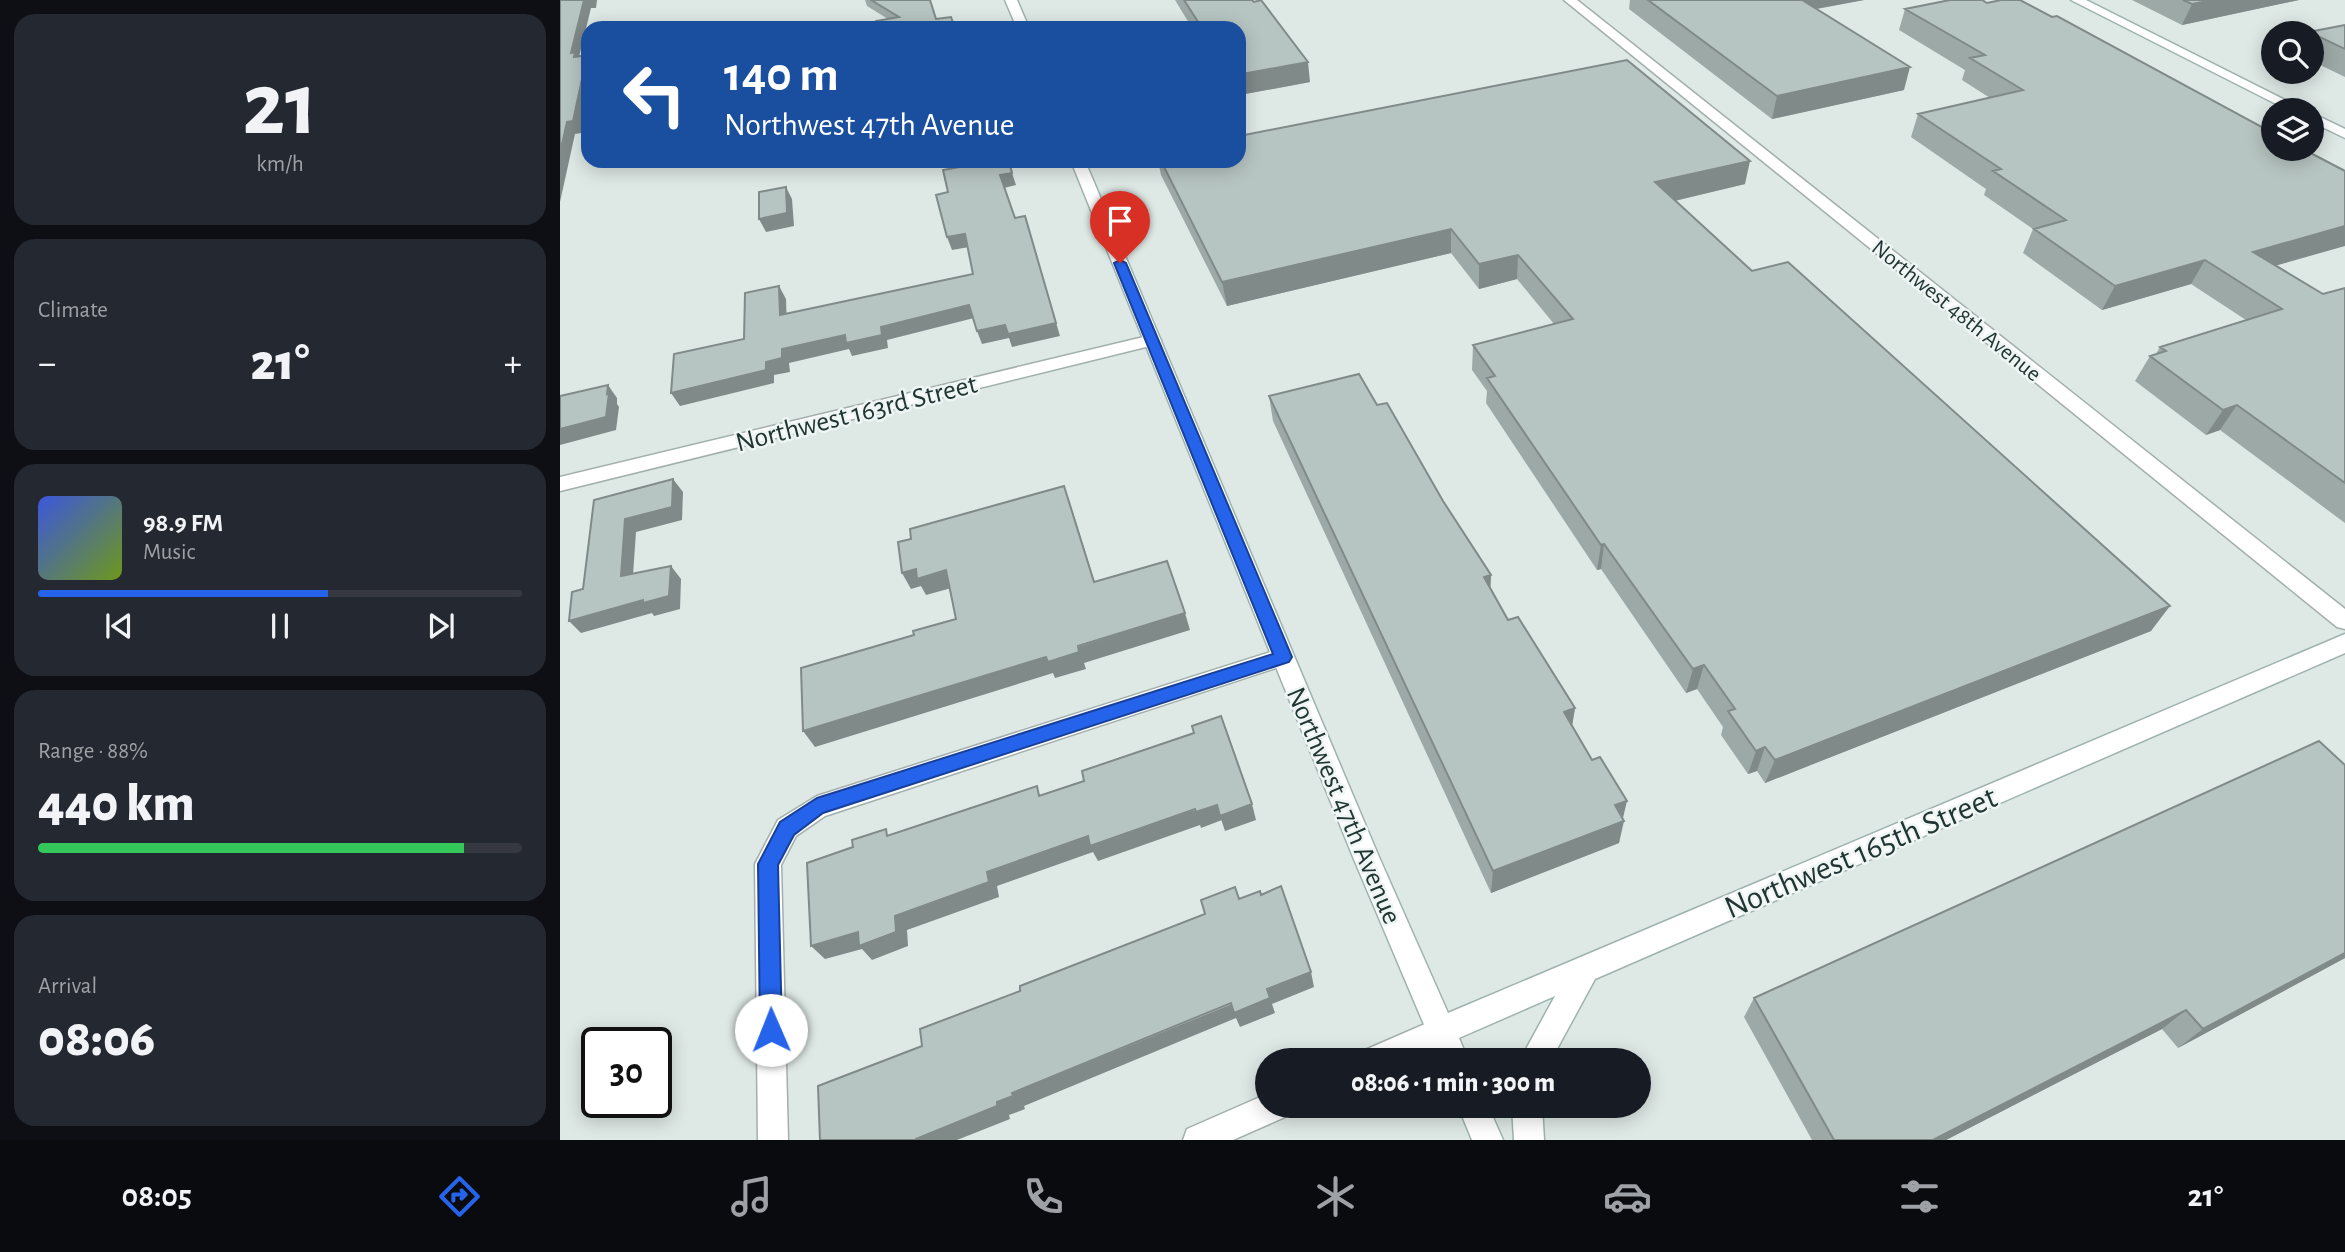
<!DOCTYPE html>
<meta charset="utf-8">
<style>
:root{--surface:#171b24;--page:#242831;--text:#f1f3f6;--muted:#9ea1a6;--line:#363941;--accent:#2563eb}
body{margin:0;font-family:"Alegreya Sans",sans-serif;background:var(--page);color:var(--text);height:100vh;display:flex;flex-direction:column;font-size:26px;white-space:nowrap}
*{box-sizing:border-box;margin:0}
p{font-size:23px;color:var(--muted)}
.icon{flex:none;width:38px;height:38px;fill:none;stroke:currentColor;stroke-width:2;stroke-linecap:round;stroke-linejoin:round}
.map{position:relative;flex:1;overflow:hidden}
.sheet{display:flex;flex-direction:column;gap:14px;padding:14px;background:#0d0f14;width:560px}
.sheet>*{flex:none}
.banner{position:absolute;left:21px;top:21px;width:665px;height:147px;border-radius:21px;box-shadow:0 4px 18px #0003;background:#1a4fa0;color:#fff;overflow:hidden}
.buttons{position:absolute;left:1701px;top:21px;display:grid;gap:14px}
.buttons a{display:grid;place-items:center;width:63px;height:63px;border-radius:50%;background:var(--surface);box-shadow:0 4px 18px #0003;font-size:35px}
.speed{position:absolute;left:21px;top:1027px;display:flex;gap:14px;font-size:35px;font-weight:700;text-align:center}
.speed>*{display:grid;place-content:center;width:91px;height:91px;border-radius:50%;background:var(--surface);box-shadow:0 4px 18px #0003;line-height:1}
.speed .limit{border:4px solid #111;border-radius:10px;background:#fff;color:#111}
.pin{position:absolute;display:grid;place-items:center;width:60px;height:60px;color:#fff;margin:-72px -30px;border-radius:50% 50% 50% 0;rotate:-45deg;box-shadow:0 0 7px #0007}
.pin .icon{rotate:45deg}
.me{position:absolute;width:77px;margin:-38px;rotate:359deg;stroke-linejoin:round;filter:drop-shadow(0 0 5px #0008)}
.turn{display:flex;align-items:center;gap:24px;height:147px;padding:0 28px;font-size:32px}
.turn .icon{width:91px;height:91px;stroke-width:2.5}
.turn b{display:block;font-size:49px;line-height:60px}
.big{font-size:52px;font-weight:800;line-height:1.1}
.sheet .tile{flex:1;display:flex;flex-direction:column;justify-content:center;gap:10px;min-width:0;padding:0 24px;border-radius:21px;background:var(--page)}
.sheet .dial{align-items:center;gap:0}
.dial b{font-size:91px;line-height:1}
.song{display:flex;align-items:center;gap:21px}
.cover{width:84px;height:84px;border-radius:10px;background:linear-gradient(135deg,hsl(230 70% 55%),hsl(80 70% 35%))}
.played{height:7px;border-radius:4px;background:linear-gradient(90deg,var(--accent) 60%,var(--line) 60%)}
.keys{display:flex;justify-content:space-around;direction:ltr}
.heat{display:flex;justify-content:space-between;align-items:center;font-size:38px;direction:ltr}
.charge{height:10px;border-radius:5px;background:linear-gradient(90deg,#34c759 88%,var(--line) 0)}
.trip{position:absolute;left:695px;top:1048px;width:396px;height:70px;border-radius:35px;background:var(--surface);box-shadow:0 4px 18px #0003;font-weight:800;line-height:70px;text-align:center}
.tab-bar{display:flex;height:112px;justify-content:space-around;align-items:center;background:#090b0e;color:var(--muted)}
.tab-bar .icon{width:49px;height:49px}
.tab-bar .active{color:var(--accent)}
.tab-bar b{font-size:32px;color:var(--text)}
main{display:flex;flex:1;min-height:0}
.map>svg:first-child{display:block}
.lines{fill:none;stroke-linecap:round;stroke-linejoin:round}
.street-casing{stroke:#a2afac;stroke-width:3}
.secondary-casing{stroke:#9eb3af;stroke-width:3}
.street{fill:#fff;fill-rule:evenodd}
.secondary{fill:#fff;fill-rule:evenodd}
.wall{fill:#9da9a7}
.shaded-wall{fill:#808a88}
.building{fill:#b7c5c2;stroke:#808a88;stroke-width:2}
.route{fill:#2563eb;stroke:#184099;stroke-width:2}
.labels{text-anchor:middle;stroke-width:5;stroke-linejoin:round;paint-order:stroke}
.far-street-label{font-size:23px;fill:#213634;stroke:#eef5f3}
.street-label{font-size:28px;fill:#213634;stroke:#eef5f3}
.near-street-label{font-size:33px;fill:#213634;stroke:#eef5f3}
</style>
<main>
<section class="sheet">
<div class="tile dial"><b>21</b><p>km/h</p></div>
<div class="tile"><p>Climate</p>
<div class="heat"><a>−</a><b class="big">21°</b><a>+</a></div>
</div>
<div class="tile">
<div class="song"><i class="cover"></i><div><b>98.9 FM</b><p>Music</p></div></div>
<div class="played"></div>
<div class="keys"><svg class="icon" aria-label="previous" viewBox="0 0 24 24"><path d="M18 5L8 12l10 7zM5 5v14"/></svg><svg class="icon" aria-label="pause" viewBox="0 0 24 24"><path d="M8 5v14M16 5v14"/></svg><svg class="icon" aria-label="next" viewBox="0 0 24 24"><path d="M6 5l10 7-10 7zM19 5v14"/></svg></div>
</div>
<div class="tile"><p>Range · 88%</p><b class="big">440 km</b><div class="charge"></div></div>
<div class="tile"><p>Arrival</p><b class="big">08:06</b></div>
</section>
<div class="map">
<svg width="1785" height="1140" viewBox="0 0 1785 1140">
<rect width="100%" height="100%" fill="#dee8e5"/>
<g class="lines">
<defs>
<path id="street" d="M 1004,0 L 1017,0 L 1785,609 L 1785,629 L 1777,627 Z
M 592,335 L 598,336 L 601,340 L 598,344 L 0,491 L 0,477 Z
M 723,648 L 731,651 L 734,657 L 731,663 L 265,816 L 236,836 L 221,865 L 228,1140 L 198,1140 L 195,864 L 218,820 L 257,796 Z
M 881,1017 L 891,1021 L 895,1031 L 891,1041 L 848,1060 L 801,1060 L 805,1050 Z
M 707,1094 L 707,1106 L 729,1106 L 725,1117 L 673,1140 L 623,1140 L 627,1129 Z"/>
<path id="secondary" d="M 445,0 L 457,0 L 469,28 L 457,28 Z
M 1511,0 L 1526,0 L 1745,110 L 1728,110 Z
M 1752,113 L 1785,129 L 1785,138 L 1752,122 Z
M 511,161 L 525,161 L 819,857 L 888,1013 L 1785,634 L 1785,653 L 1035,979 L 991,1060 L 960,1060 L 995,996 L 899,1038 L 908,1060 L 879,1060 L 793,857 Z
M 898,1106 L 928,1106 L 943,1140 L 912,1140 Z
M 952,1106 L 982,1106 L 984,1140 L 954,1140 Z"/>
</defs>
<use href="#street" class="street-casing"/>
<use href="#secondary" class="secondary-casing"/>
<use href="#street" class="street"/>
<use href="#secondary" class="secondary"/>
</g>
<path class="wall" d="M 305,0 L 370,0 L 376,19 L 328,19 L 307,6 Z
M 615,0 L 692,0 L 750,82 L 685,94 L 679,85 L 679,28 L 632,28 Z
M 1070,0 L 1304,0 L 1257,9 L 1344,90 L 1212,119 L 1069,9 Z
M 1390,0 L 1716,265 L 1763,294 L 1785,288 L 1785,523 L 1660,430 L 1646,435 L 1575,381 L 1590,356 L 1596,354 L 1600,347 L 1686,320 L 1631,284 L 1542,310 L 1463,253 L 1473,229 L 1424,195 L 1426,189 L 1351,137 L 1358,114 L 1430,98 L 1402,80 L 1405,70 L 1339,30 L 1345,9 Z
M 1572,0 L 1739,0 L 1622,25 Z
M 1785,25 L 1785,77 L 1752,61 L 1752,33 L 1749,33 Z
M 598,161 L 679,161 L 1185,184 L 1115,201 L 1192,271 L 1591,631 L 1205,783 L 1197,771 L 1188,774 L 1161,735 L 1163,727 L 1137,689 L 1126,693 L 1041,569 L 1037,570 L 926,403 L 927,391 L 912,370 L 913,345 L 994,324 L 957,279 L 919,289 L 891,253 L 667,306 L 601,175 Z
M 709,396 L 817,405 L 883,501 L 931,575 L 930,589 L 948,620 L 1015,708 L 1012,726 L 1063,818 L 1059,843 L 931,893 L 713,421 Z
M 1785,765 L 1785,958 L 1618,1048 L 1602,1029 L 1386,1140 L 1252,1140 L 1184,1017 L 1194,998 Z"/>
<path class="shaded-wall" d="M 24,0 L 37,0 L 36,8 L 31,8 L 17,65 L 11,53 Z
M 1230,0 L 1304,0 L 1227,14 Z
M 1653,0 L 1739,0 L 1622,25 L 1632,4 Z
M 748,62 L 750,82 L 685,94 L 682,74 Z
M 28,66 L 28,95 L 21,133 L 15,134 L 0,202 L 0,153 L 7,122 L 22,79 Z
M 1350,67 L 1344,90 L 1212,119 L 1217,96 Z
M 1190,161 L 1185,184 L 1092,206 L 1095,182 Z
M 452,173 L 456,185 L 444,188 L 440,175 Z
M 226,187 L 232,199 L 234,226 L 206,232 L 199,219 Z
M 465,216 L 500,336 L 452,347 L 449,338 L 422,344 L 417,331 Z
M 1785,226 L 1785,246 L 1679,276 L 1693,252 Z
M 891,229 L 891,253 L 667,306 L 662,282 Z
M 405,234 L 409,247 L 392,250 L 387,237 Z
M 958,255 L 957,279 L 919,289 L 919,264 Z
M 1645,260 L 1631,284 L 1542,310 L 1555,286 Z
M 219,286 L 226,299 L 227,328 L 220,315 Z
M 409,305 L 414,318 L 327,340 L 328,348 L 292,356 L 289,349 L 229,363 L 230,372 L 214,375 L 214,383 L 120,406 L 111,393 L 206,362 L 222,349 L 321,327 Z
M 48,385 L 57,398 L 57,404 L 59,407 L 56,430 L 0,445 L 0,429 L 47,394 Z
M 1677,405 L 1660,430 L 1646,435 L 1663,410 Z
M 113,479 L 123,492 L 122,520 L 76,532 L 72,589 L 61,576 L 65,519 Z
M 504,486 L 510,503 L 540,599 L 534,582 Z
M 1044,544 L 1041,569 L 1037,570 L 1041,545 Z
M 111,566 L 121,579 L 120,609 L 94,616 L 92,613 L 21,633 L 9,621 Z
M 356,569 L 386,570 L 395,587 L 366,595 L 361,586 L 351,589 L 342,573 Z
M 931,575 L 930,600 L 924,577 Z
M 1610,606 L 1591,631 L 1205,783 L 1215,760 Z
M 625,613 L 630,630 L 524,663 L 526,669 L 495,678 L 493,673 L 255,747 L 243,731 L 486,657 Z
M 1144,665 L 1137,689 L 1126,693 L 1133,669 Z
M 1015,708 L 1011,732 L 1004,712 Z
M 1205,747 L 1197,771 L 1188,774 L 1196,751 Z
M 1067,801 L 1062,822 L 1064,821 L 1059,843 L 931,893 L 933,871 L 1055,805 Z
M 692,804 L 696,820 L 665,831 L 660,816 Z
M 657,805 L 662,820 L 641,828 L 640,825 L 538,861 L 533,852 L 437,886 L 439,897 L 347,930 L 348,946 L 312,960 L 302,949 L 265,959 L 251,946 L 335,916 L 427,872 L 528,836 Z
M 1785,953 L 1785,958 L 1618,1048 L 1643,1029 Z
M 751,972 L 754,987 L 712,1004 L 715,1013 L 680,1027 L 676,1018 L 464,1106 L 465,1109 L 449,1115 L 450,1119 L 397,1140 L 356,1140 L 356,1139 L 437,1102 L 452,1093 Z
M 1626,1010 L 1602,1029 L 1386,1140 L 1373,1140 Z"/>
<path class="building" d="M 0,0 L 24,0 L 11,53 L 15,52 L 14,57 L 28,55 L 28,66 L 25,78 L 22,79 L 13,121 L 7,122 L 0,153 Z
M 311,0 L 370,0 L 376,19 L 391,17 L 395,28 L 317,28 L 316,21 L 339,17 Z
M 624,0 L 692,0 L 694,2 L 701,0 L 748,62 L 682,74 L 679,69 L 679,28 L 642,28 Z
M 1088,0 L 1242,0 L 1350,67 L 1217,96 Z
M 1390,0 L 1422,0 L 1427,3 L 1441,0 L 1460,0 L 1492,17 L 1497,16 L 1713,133 L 1713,149 L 1743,149 L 1785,171 L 1785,226 L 1693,252 L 1763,294 L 1785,288 L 1785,483 L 1677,405 L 1663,410 L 1590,356 L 1606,351 L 1600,347 L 1722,309 L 1645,260 L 1555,286 L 1474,229 L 1506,220 L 1433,171 L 1441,169 L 1358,114 L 1463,90 L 1410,58 L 1425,55 L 1345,9 Z
M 1623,0 L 1653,0 L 1632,4 Z
M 1785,25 L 1785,49 L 1749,32 Z
M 1067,60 L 1190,161 L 1095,182 L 1192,271 L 1228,262 L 1610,606 L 1215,760 L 1205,747 L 1196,751 L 1168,711 L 1175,709 L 1144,665 L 1133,669 L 1044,544 L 1041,545 L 927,378 L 935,376 L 913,345 L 1013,319 L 958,255 L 919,264 L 891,229 L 662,282 L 601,161 L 679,161 L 679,136 Z
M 415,161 L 449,161 L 452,173 L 440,175 L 455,218 L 465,216 L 496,323 L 448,334 L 445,325 L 417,331 L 409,305 L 321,327 L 322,335 L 286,343 L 285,335 L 222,349 L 222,358 L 206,362 L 206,370 L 111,393 L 114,354 L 184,339 L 185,293 L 219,286 L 220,315 L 413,274 L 405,234 L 387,237 L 376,195 L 388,192 L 383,170 L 416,164 Z
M 226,187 L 227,213 L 199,219 L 199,192 Z
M 799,374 L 817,405 L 827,403 L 883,501 L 931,575 L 924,577 L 948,620 L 958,617 L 1015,708 L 1004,712 L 1032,760 L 1040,757 L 1067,801 L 1055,805 L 1064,821 L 933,871 L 709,396 Z
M 48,385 L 47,394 L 49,393 L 46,417 L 0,429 L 0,396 Z
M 113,479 L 112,507 L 65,519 L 61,576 L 111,566 L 109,596 L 83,603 L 83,600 L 9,621 L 12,592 L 23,589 L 34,500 Z
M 504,486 L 534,582 L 607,561 L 625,613 L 518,646 L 519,652 L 488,662 L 486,657 L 243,731 L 241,668 L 354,635 L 353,631 L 396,619 L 386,570 L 357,579 L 356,569 L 342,573 L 338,542 L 351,539 L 350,529 Z
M 661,716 L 692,804 L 660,816 L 657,805 L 636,812 L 635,809 L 530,846 L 528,836 L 427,872 L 429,882 L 335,916 L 336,932 L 299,946 L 298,932 L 251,946 L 247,863 L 293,847 L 292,840 L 326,829 L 327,836 L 477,786 L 479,796 L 524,781 L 522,771 L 634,733 L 632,726 Z
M 1759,741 L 1785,765 L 1785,953 L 1643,1029 L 1626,1010 L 1373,1140 L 1274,1140 L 1194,998 Z
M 721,886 L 751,972 L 707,989 L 710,998 L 674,1013 L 671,1003 L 452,1093 L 453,1096 L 437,1102 L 437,1106 L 356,1139 L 356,1140 L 260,1140 L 258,1086 L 362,1046 L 360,1029 L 460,991 L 460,986 L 645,914 L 641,900 L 675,887 L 679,899 L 700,891 L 701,895 Z"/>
<path class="route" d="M 560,260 L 566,263 L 732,657 L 729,662 L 263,813 L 234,835 L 218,865 L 222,1030 L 219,1037 L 211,1041 L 203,1037 L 200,1030 L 198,864 L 220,822 L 257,798 L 713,654 L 554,263 Z"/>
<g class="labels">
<g class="far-street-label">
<text transform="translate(1397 310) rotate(39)" y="8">Northwest 48th Avenue</text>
</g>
<g class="street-label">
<text transform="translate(296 412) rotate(-14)" y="10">Northwest 163rd Street</text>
<text transform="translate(785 805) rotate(67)" y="10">Northwest 47th Avenue</text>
</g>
<g class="near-street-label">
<text transform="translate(1300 851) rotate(-23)" y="12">Northwest 165th Street</text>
</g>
</g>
</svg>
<div class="buttons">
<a><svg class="icon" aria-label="search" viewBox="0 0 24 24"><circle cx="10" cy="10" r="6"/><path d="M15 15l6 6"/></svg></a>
<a><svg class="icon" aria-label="layers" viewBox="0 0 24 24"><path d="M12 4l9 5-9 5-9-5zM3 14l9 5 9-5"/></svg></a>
</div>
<div class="speed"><div class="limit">30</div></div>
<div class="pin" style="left:560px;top:263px;background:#d93025"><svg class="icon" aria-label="arrive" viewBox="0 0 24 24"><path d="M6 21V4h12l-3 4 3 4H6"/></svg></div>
<svg class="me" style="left:211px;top:1030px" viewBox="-20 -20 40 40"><circle r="19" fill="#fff"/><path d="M0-13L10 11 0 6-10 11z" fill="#2563eb"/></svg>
<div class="trip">08:06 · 1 min · 300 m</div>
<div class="banner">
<div class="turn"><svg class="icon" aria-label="left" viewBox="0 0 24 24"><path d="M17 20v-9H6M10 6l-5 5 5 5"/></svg><div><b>140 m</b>Northwest 47th Avenue</div></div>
</div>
</div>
</main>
<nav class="tab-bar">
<b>08:05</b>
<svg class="icon active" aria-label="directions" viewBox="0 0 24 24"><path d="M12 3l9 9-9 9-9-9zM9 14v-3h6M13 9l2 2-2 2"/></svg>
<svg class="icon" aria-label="music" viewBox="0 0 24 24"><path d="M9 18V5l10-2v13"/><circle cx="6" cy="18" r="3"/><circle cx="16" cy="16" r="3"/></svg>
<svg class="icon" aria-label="phone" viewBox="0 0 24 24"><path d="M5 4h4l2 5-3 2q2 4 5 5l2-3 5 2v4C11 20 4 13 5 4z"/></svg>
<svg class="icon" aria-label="climate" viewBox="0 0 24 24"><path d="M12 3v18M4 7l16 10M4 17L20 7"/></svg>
<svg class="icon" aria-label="car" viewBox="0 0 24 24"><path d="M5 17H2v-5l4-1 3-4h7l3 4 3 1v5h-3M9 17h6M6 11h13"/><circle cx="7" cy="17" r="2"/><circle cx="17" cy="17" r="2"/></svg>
<svg class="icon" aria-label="filters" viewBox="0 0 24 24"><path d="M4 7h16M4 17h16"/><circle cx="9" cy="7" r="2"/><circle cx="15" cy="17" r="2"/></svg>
<b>21°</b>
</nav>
